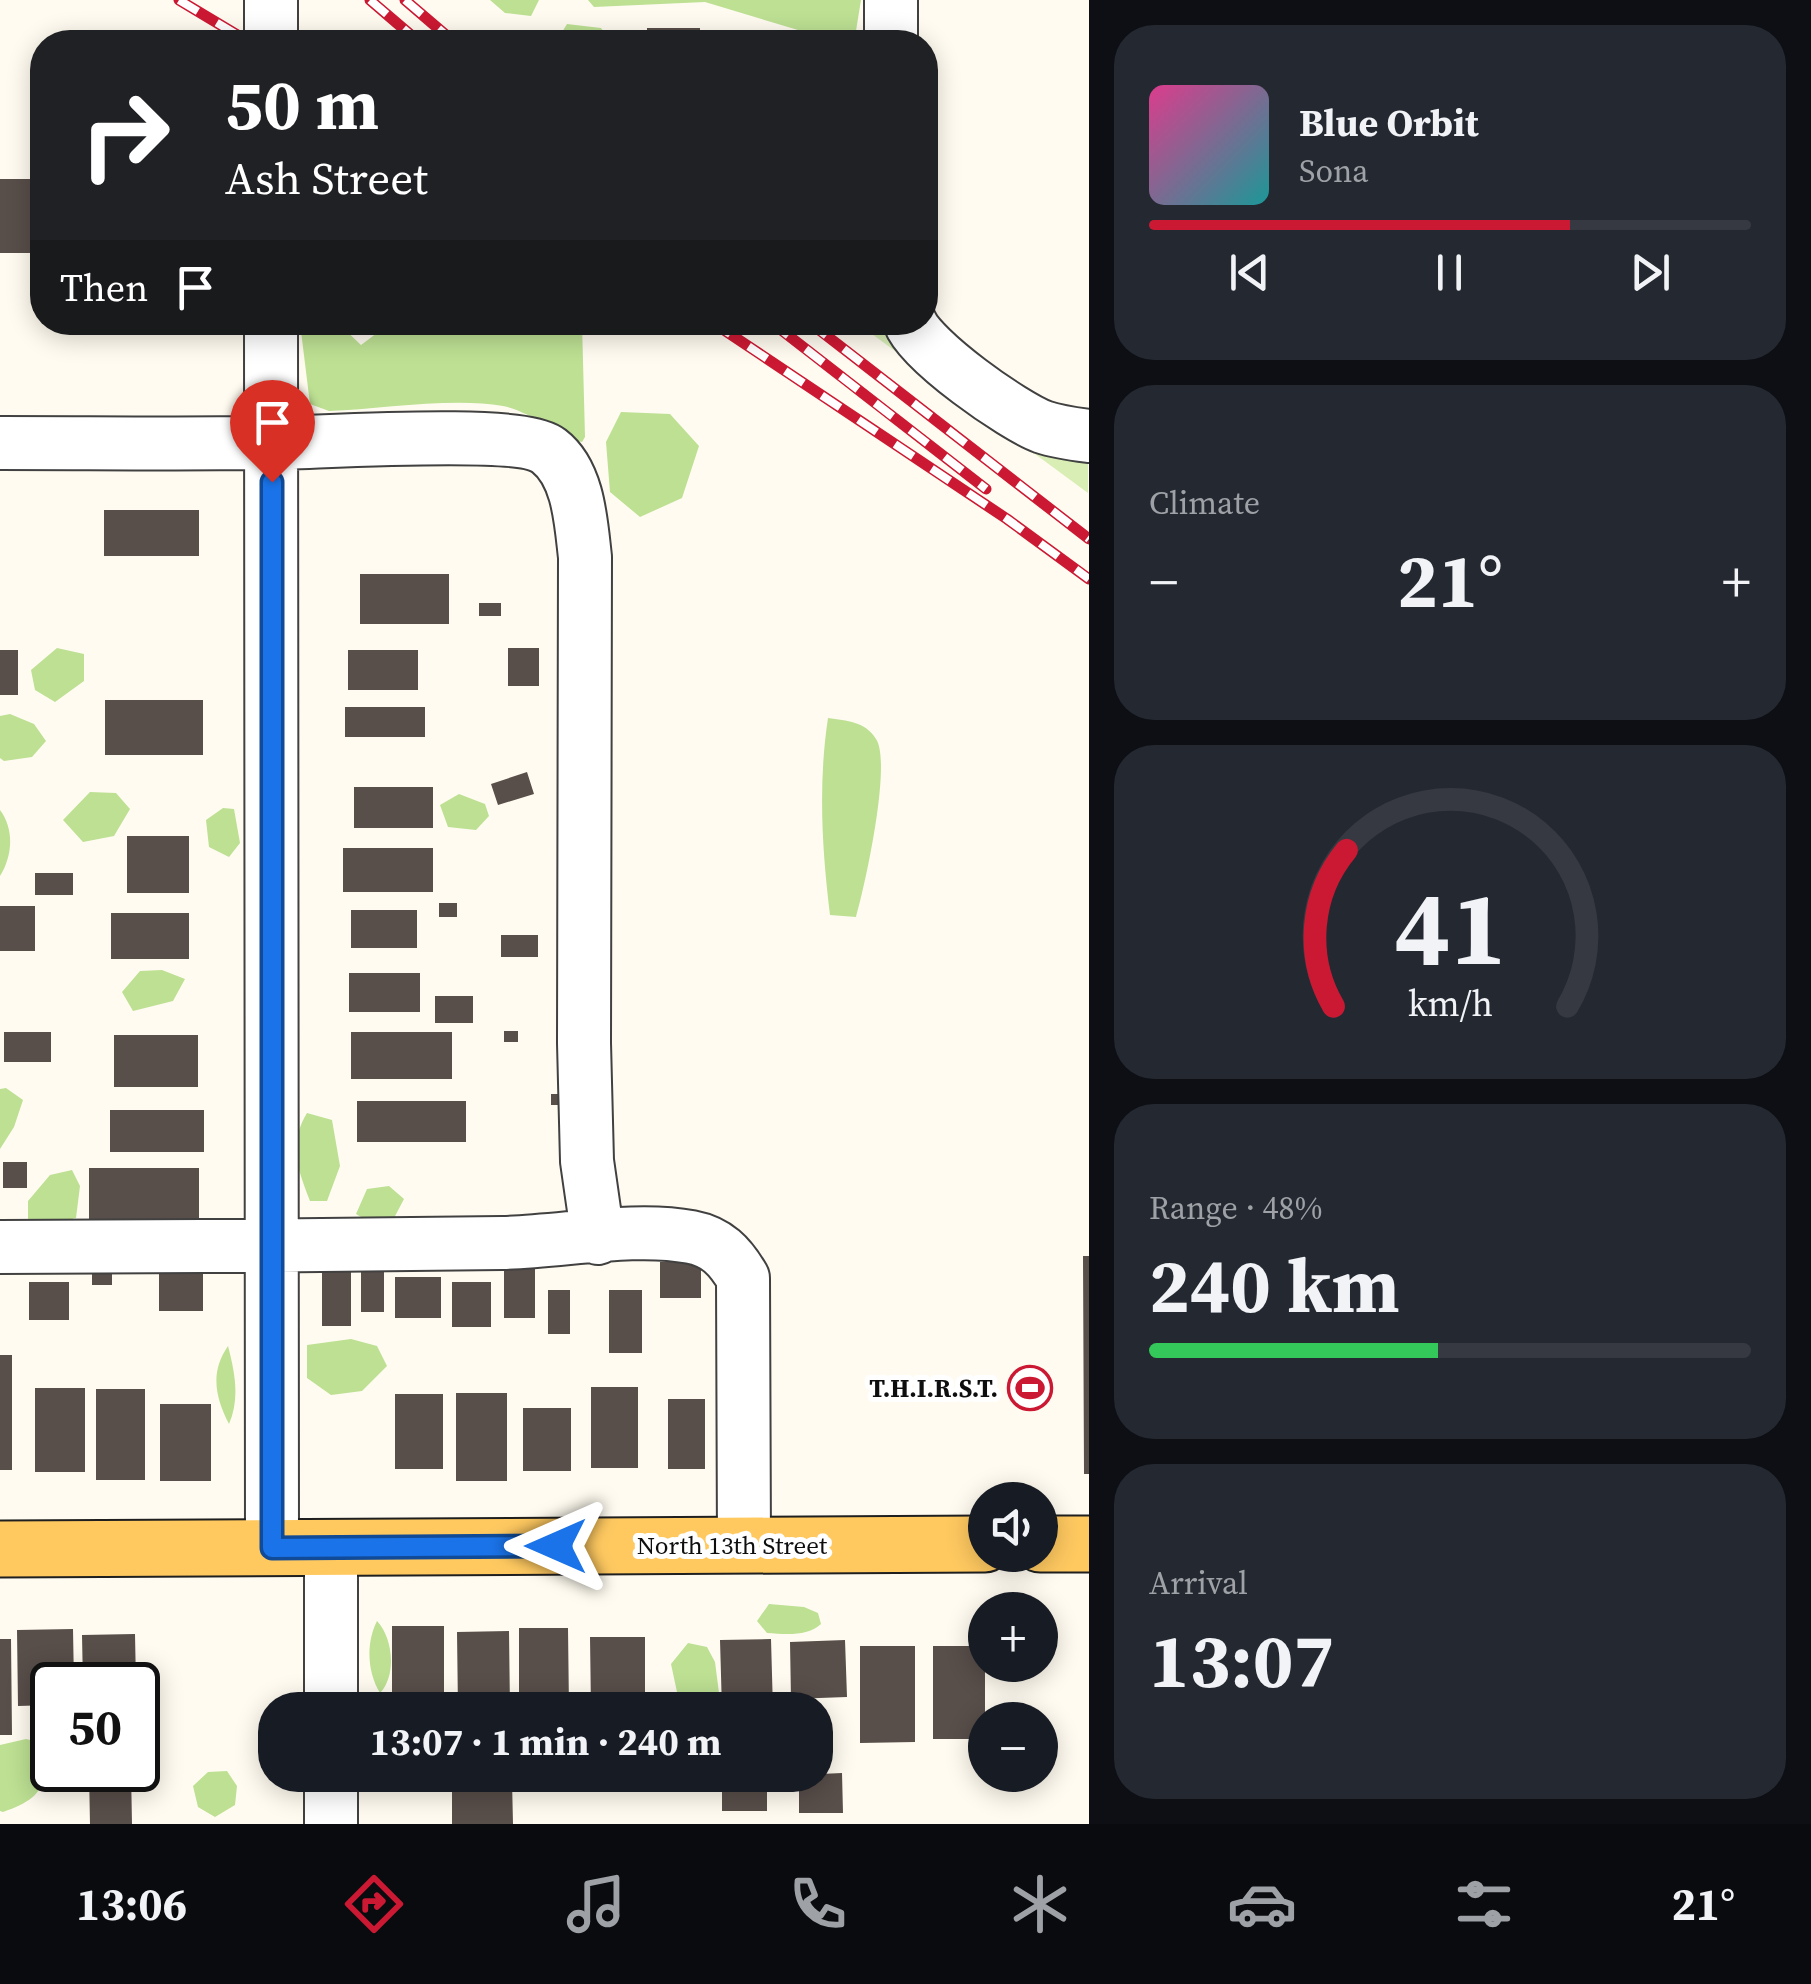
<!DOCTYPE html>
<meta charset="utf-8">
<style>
:root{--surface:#171b24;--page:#242831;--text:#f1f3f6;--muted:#9ea1a6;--line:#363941;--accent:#cc1933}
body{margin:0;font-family:"Source Serif 4",serif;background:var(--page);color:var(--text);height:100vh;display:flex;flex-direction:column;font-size:38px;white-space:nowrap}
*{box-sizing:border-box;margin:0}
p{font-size:32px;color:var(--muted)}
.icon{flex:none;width:55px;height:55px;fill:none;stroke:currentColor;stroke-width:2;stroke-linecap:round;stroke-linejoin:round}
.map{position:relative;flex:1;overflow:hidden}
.side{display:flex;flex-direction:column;gap:25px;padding:25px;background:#0d0f14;width:722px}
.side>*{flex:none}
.hud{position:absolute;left:30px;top:30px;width:908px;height:305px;border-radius:40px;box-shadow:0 5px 25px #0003;background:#202124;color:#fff;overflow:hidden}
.tools{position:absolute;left:968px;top:1482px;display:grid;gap:20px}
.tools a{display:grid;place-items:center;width:90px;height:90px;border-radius:50%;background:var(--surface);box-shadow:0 5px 25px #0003;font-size:50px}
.speed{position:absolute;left:30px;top:1662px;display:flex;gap:20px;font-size:50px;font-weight:700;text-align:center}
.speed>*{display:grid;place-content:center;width:130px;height:130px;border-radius:50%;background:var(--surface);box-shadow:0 5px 25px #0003;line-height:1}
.speed .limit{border:5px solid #111;border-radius:15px;background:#fff;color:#111}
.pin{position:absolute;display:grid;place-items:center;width:85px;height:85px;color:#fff;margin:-102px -42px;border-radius:50% 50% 50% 0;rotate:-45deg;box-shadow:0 0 10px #0007}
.pin .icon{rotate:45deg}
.me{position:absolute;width:110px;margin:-55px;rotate:270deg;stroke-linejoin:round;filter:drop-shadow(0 0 8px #0008)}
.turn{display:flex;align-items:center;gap:35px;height:210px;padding:0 30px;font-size:45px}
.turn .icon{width:130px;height:130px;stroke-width:2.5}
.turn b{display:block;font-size:70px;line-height:85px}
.then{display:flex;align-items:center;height:95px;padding:0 30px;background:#0003;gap:20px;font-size:38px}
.big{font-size:75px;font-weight:700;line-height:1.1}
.side .tile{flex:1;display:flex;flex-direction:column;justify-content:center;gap:15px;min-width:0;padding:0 35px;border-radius:40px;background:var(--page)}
.side .dial{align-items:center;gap:0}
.dial svg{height:260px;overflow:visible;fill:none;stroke:var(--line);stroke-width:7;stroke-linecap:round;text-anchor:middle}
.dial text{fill:var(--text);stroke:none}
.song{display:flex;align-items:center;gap:30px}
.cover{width:120px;height:120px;border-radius:15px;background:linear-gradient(135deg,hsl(330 70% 55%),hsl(180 70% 35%))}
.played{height:10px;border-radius:5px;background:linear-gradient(90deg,var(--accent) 70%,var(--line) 70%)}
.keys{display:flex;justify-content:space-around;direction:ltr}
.heat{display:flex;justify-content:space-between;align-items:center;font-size:55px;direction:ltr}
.charge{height:15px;border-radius:8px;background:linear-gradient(90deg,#34c759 48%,var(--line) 0)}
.trip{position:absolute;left:258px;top:1692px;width:575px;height:100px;border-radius:40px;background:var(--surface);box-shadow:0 5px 25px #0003;font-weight:700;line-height:100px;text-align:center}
.tab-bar{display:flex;height:160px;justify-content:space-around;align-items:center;background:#090b0e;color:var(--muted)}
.tab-bar .icon{width:70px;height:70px}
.tab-bar .current{color:var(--accent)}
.tab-bar b{font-size:45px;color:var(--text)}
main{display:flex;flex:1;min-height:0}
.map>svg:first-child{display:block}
.green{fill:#d8eeb5}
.forest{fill:#bde093}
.building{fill:#584e4a}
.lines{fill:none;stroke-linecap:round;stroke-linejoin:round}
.minor-casing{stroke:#414141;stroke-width:56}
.major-casing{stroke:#1f1f1f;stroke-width:59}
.minor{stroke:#fff;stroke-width:52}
.major{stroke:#ffc960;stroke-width:55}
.rail-casing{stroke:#cc1933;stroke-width:11}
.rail{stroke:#fff;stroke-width:8;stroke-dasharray:22;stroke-linecap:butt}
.route-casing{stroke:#114b97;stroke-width:25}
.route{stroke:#1a73e8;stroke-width:18}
.labels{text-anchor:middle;stroke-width:10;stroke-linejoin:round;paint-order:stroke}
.poi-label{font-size:25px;font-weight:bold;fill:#0e0e0e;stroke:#fff;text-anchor:end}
.street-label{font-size:25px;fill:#0e0e0e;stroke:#fff}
</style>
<main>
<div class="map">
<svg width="1089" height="1824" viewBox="0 0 1089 1824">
<rect width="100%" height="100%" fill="#fffbf0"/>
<path class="green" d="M 857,323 L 896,323 L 1088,451 L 1088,493 Z"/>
<path class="forest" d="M 490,0 L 539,0 L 531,16 L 505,13 Z
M 588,0 L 861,0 L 855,37 L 850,42 L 822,42 L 808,33 L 705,2 L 594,7 Z
M 567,24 L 601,28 L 611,42 L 556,42 Z
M 300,323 L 338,323 L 361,345 L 377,333 L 381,323 L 582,323 L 585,437 L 582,442 C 554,435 533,412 503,406 C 453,397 381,409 329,411 L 310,404 Z
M 621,412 L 670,414 L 699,446 L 682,498 L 640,517 L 610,492 L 606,442 Z
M 57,648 L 84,654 L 84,681 L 55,702 L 35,690 L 31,670 Z
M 10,714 L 34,724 L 46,741 L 32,757 L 4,761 L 0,758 L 0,716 Z
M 828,718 C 847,721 865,721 876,739 C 892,763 865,886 856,917 L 830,915 C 822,849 818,784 828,718 Z
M 90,792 L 116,793 L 130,809 L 114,836 L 83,842 L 63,820 Z
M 459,794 L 485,804 L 489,816 L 476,830 L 448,827 L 440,805 Z
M 223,808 L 234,809 L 240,843 L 229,857 L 209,847 L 206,820 Z
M 0,810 C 15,830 12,857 0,876 Z
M 162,970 L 185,979 L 173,1001 L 133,1011 L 122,992 L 140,971 Z
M 6,1088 L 23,1100 L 14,1127 L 0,1149 L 0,1089 Z
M 307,1113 L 332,1120 L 340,1166 L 327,1201 L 310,1201 C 297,1167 288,1145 307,1113 Z
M 72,1170 L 80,1186 L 76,1218 L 49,1224 L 28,1220 L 28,1201 L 50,1175 Z
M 389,1186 L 404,1199 L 394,1218 L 374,1225 L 356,1214 L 367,1189 Z
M 351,1339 L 377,1346 L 387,1366 L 362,1391 L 331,1395 L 307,1378 L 307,1345 Z
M 228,1346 C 235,1373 240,1398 229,1424 C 215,1397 210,1372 228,1346 Z
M 769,1604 L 804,1607 L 818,1613 L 821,1624 C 807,1637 785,1634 767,1633 L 757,1621 Z
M 377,1621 C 393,1638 397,1675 380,1693 C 367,1671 366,1643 377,1621 Z
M 688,1643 L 707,1647 L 715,1662 L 719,1693 L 712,1701 L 696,1707 L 677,1692 L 671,1664 Z
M 26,1739 L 39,1742 C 50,1785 43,1798 3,1812 L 0,1811 L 0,1745 Z
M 227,1771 L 237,1786 L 235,1805 L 215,1817 L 198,1807 L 193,1786 L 208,1772 Z"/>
<path class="building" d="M 647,28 L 700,28 L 700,42 L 647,42 Z
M 0,179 L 42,179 L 42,253 L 0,253 Z
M 104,510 L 199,510 L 199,556 L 104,556 Z
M 360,574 L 449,574 L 449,624 L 360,624 Z
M 479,603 L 501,603 L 501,616 L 479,616 Z
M 508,648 L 539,648 L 539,686 L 508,686 Z
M 0,650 L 18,650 L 18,695 L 0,695 Z
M 348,650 L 418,650 L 418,690 L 348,690 Z
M 105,700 L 203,700 L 203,755 L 105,755 Z
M 345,707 L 425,707 L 425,737 L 345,737 Z
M 527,772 L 534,794 L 498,805 L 491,784 Z
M 354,787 L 433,787 L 433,828 L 354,828 Z
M 127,836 L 189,836 L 189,893 L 127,893 Z
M 343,848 L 433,848 L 433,892 L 343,892 Z
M 35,873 L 73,873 L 73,895 L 35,895 Z
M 439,903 L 457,903 L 457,917 L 439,917 Z
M 0,906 L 35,906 L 35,951 L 0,951 Z
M 351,910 L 417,910 L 417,948 L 351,948 Z
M 111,913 L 189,913 L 189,959 L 111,959 Z
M 501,935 L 538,935 L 538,957 L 501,957 Z
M 349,973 L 420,973 L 420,1012 L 349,1012 Z
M 435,996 L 473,996 L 473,1023 L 435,1023 Z
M 504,1031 L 518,1031 L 518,1042 L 504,1042 Z
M 4,1032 L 51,1032 L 51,1062 L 4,1062 Z
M 351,1032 L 452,1032 L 452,1079 L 351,1079 Z
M 114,1035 L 198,1035 L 198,1087 L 114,1087 Z
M 551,1094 L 563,1094 L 563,1105 L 551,1105 Z
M 357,1101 L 466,1101 L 466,1142 L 357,1142 Z
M 110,1110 L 204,1110 L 204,1152 L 110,1152 Z
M 3,1162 L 27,1162 L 27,1188 L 3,1188 Z
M 89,1168 L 199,1168 L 199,1220 L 89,1220 Z
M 1083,1256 L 1089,1256 L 1089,1474 L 1084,1474 Z
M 660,1262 L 701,1262 L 701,1298 L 660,1298 Z
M 159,1267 L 203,1267 L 203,1311 L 159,1311 Z
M 322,1267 L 351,1267 L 351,1326 L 322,1326 Z
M 504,1269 L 535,1269 L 535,1318 L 504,1318 Z
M 361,1270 L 384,1270 L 384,1312 L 361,1312 Z
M 92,1274 L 112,1274 L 112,1285 L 92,1285 Z
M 395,1277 L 441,1277 L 441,1318 L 395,1318 Z
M 29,1282 L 69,1282 L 69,1320 L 29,1320 Z
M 452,1282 L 491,1282 L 491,1327 L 452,1327 Z
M 548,1290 L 570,1290 L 570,1334 L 548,1334 Z
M 609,1290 L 642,1290 L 642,1353 L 609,1353 Z
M 0,1355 L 12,1355 L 12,1470 L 0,1470 Z
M 591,1387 L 638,1387 L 638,1468 L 591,1468 Z
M 35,1388 L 85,1388 L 85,1472 L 35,1472 Z
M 96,1389 L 145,1389 L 145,1480 L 96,1480 Z
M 456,1393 L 507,1393 L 507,1481 L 456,1481 Z
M 395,1394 L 443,1394 L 443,1469 L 395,1469 Z
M 668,1399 L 705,1399 L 705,1469 L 668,1469 Z
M 160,1404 L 211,1404 L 211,1481 L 160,1481 Z
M 523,1408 L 571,1408 L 571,1471 L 523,1471 Z
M 392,1626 L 444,1626 L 444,1707 L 392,1707 Z
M 519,1628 L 568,1628 L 569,1710 L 519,1710 Z
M 73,1629 L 74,1685 L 52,1685 L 52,1705 L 18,1706 L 17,1630 Z
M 509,1631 L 510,1710 L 458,1710 L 457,1632 Z
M 135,1634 L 136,1685 L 83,1685 L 82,1635 Z
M 590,1637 L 645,1637 L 645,1710 L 591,1710 Z
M 0,1639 L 11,1639 L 12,1735 L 0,1735 Z
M 771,1639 L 773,1710 L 722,1710 L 720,1640 Z
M 845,1640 L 847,1697 L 791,1699 L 790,1642 Z
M 860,1646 L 915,1646 L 915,1742 L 860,1743 Z
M 933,1646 L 985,1646 L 985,1739 L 933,1739 Z
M 131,1770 L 132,1824 L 90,1824 L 89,1771 Z
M 842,1773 L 843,1813 L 799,1813 L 799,1775 Z
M 722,1775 L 767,1775 L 767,1811 L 722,1811 Z
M 512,1780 L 513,1824 L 452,1824 L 452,1782 Z"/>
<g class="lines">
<defs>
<path id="minor" d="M 271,0 L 271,42
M 891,0 L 891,42
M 271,322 L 272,1548
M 910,322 C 921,351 1013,416 1043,427 C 1058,432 1073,434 1089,436
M 0,443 C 89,443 179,444 268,443 C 315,443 520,428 549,451 C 579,474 581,523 585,557 L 584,1043 L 587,1161 L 598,1238
M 0,1247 C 167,1247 335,1245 502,1243 C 562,1242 633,1226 691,1237 C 717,1242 730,1256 743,1278 L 744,1545
M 331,1547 L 331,1710
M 331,1775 L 331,1824"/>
<path id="major" d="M 1040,1544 L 1089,1544
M 0,1549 L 985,1544"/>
</defs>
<use href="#minor" class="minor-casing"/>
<use href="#major" class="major-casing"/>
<use href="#minor" class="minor"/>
<use href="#major" class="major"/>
<defs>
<path id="rail" d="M 179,0 L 249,42
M 370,0 L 419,42
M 405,0 L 454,42
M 712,322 L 1007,519 L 1089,579
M 771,322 L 986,489
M 809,322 L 1089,539"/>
</defs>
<use href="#rail" class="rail-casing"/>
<use href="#rail" class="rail"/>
</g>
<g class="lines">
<defs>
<path id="route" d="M 272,482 L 272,1548 L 556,1546"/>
</defs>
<use href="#route" class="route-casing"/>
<use href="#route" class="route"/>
</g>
<defs>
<symbol id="stadium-ring" viewBox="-11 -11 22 22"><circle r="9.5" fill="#fff" stroke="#cc1933" stroke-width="1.5"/><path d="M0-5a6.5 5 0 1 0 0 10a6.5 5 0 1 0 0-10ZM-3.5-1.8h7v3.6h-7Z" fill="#cc1933"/></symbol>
</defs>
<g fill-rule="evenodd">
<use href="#stadium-ring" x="1005" y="1363" width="50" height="50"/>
</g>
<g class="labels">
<g class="poi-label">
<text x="998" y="1397">T.H.I.R.S.T.</text>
</g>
<g class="street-label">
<text x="732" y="1554">North 13th Street</text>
</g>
</g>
</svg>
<div class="tools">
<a><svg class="icon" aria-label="sound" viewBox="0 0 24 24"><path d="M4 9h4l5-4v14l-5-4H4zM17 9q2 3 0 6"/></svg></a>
<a>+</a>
<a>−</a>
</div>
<div class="speed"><div class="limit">50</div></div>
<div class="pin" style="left:272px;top:482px;background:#d93025"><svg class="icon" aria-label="arrive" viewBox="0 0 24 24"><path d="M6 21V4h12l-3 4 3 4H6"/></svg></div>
<svg class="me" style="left:556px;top:1546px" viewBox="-20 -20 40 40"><path d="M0-17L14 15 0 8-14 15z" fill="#1a73e8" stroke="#fff" stroke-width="4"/></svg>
<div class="trip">13:07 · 1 min · 240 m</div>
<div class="hud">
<div class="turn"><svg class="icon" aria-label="right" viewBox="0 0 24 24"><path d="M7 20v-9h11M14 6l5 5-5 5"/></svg><div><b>50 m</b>Ash Street</div></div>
<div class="then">Then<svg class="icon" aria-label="arrive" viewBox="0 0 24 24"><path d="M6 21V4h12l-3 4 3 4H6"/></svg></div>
</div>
</div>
<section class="side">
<div class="tile">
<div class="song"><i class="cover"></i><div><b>Blue Orbit</b><p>Sona</p></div></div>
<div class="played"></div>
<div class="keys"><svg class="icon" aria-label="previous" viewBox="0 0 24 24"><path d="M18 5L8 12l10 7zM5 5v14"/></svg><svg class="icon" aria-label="pause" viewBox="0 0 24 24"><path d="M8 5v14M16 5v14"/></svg><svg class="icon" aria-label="next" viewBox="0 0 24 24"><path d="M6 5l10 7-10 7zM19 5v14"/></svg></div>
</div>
<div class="tile"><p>Climate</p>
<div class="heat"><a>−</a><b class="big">21°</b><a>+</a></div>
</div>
<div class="tile dial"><svg viewBox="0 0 100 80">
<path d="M14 69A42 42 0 1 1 86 69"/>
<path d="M14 69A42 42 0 0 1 18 21" stroke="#cc1933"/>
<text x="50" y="56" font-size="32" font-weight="700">41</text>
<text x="50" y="72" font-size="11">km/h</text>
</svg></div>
<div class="tile"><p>Range · 48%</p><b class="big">240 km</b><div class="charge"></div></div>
<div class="tile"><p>Arrival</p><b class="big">13:07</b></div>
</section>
</main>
<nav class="tab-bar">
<b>13:06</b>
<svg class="icon current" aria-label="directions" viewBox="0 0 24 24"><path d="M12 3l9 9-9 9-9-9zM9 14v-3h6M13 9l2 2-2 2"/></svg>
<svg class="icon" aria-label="music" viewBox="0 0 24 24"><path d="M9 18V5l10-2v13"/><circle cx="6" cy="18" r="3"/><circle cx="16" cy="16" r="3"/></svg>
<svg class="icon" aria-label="phone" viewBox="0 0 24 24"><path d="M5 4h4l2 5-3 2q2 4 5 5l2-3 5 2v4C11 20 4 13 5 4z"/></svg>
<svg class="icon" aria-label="climate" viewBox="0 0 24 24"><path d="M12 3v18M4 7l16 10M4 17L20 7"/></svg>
<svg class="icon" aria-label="car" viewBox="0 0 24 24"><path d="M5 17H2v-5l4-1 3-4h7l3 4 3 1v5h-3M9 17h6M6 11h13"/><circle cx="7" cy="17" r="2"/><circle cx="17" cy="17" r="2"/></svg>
<svg class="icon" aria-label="filters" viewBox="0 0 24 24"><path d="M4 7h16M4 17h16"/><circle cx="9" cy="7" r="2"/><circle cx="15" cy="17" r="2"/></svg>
<b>21°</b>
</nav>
